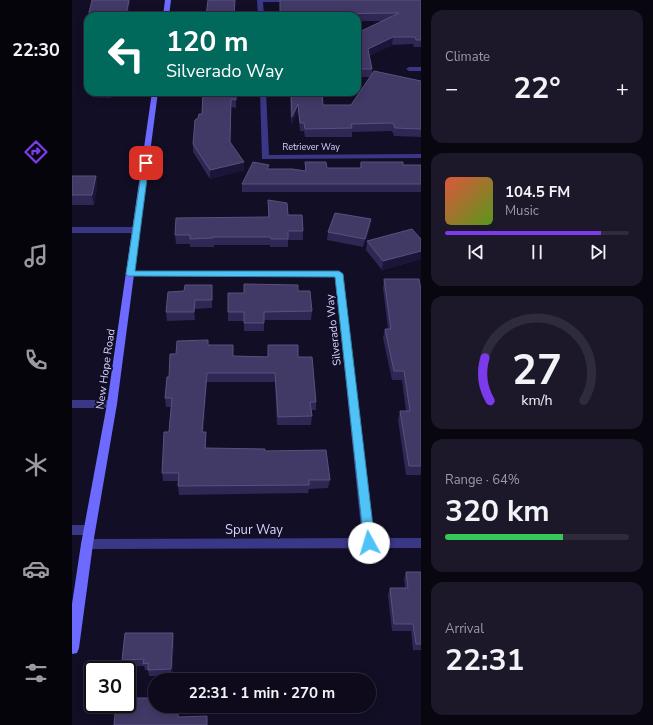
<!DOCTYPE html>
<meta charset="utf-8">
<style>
:root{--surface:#0e0a1c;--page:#1c1829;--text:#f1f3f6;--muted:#9b9aa3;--line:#2e2b3b;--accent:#7c3aed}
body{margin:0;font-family:"Nunito Sans",sans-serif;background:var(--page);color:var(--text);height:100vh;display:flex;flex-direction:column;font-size:15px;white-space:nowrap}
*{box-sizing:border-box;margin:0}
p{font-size:13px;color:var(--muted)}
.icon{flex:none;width:22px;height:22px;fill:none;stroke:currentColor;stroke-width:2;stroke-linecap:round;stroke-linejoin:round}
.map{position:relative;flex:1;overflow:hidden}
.side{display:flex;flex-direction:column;gap:10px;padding:10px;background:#08060f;width:232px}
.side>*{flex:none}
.guide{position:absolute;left:12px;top:12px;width:277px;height:84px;border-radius:12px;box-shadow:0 2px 10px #0003,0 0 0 1px var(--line);background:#00695c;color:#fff;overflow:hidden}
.speed{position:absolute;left:12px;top:661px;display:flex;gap:8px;font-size:20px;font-weight:700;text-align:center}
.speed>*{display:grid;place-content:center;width:52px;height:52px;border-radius:50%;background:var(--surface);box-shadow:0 2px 10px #0003,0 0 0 1px var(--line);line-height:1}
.speed .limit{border:2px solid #111;border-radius:6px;background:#fff;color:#111}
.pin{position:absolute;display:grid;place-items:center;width:34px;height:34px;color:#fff;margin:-17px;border-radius:8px;box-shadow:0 2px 6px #0006}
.me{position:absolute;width:44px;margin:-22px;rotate:354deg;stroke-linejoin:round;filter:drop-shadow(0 0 3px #0008)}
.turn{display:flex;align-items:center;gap:14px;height:84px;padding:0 16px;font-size:18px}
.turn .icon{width:52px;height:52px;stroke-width:2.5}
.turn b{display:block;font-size:28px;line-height:34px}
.big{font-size:30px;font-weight:700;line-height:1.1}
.side .card{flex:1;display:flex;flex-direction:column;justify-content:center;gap:6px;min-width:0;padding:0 14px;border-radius:12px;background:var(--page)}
.side .dial{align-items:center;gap:0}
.dial svg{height:104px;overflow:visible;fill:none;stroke:var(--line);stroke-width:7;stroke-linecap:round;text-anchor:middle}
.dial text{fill:var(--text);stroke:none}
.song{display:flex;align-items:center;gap:12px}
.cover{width:48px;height:48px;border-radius:6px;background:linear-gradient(135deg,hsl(10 70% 55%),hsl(90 70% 35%))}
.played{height:4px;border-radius:2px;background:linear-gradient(90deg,var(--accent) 85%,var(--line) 85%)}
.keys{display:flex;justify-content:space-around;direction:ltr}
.heat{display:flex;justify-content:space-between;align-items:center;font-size:22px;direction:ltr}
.charge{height:6px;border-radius:3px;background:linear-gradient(90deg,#34c759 64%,var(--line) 0)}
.trip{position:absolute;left:76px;top:673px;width:228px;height:40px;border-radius:20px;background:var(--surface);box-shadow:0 2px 10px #0003,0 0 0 1px var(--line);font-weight:700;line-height:40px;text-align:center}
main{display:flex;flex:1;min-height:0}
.tab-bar{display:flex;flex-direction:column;width:72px;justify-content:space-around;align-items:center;background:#06040b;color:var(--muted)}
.tab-bar .icon{width:28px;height:28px}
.tab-bar .active{color:var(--accent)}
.tab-bar b{font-size:18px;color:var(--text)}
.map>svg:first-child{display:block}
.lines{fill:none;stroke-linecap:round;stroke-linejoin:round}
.service{fill:#3a3886;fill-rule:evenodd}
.minor{fill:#3a3886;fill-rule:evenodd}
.secondary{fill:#6c6aff;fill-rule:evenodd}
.wall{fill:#2f2754}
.shaded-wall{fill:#1c153a}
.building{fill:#413966;stroke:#58527e}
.route{fill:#4fc3f7;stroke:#337fa1}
.labels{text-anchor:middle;stroke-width:3.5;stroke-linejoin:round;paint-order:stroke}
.far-street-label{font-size:9px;fill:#d7d3ff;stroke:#120e26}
.street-label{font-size:11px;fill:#d7d3ff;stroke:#120e26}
.near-street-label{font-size:13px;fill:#d7d3ff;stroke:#120e26}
</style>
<main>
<nav class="tab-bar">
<b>22:30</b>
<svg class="icon active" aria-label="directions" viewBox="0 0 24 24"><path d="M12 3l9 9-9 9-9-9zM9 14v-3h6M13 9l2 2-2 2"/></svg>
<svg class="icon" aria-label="music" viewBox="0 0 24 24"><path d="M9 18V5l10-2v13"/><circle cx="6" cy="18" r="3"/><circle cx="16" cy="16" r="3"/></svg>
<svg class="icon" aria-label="phone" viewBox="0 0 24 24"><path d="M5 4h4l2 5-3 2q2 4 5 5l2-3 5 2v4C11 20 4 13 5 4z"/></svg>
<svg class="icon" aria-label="climate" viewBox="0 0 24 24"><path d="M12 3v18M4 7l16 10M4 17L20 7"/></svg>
<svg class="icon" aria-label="car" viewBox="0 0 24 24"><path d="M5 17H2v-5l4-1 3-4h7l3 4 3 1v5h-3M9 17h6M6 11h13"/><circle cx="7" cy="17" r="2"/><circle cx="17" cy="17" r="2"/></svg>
<svg class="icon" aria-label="filters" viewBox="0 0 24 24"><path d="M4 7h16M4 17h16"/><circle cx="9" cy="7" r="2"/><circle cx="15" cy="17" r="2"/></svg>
</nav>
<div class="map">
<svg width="349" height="725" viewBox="0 0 349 725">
<rect width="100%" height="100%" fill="#120e26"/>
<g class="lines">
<path class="service" d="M 0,525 L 18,525 L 22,527 L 23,530 L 22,533 L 18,535 L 0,535 Z"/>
<path class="minor" d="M 185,0 L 224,0 L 221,2 L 191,2 L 192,16 L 186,16 Z
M 349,67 L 349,71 L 337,71 L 334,69 L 337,67 Z
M 188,92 L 194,92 L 197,155 L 349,154 L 349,158 L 190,159 Z
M 0,227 L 64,227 L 68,230 L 64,233 L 0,233 Z
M 58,271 L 270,272 L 302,538 L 349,538 L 349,548 L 15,549 L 11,548 L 9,544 L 11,540 L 15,539 L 290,538 L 263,277 L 55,276 L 53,274 L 55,272 Z
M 0,400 L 40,400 L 44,401 L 45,404 L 44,407 L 40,408 L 0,408 Z"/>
<path class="secondary" d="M 93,0 L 99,0 L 97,16 L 91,16 Z
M 80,92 L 86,92 L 45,404 L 21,544 L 7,648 L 5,653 L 0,654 L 0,604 L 9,544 L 35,404 Z"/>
</g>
<path class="wall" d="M 20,0 L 58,0 L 58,4 L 16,16 L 16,42 L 13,42 L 12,34 Z
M 208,0 L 349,0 L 349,47 L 342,47 L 341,44 L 320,45 L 297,56 L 300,69 L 300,75 L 349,81 L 349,137 L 322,136 L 320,131 L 280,132 L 280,137 L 233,137 L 232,131 L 228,131 L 226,112 L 219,125 L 218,92 L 250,92 L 251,105 L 279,105 L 298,77 L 285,77 L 285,33 L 311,21 L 285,21 L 285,16 L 208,16 Z
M 19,92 L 40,92 L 39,98 L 20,97 Z
M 164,92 L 164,108 L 159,107 L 158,142 L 172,162 L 172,170 L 138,179 L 121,152 L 121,144 L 126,118 L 130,114 Z
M 233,162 L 255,168 L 288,168 L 289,162 L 331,165 L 349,165 L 349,192 L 170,192 L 170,184 L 197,169 L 233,171 Z
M 0,176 L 24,176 L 25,186 L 22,205 L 0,205 Z
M 196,200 L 216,215 L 231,231 L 231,240 L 216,240 L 216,247 L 198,247 L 198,245 L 142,245 L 142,247 L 118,247 L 118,244 L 104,244 L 103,235 L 196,217 Z
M 298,228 L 291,247 L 255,240 L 256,232 Z
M 349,239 L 349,259 L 310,270 L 294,250 L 295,241 Z
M 312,279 L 349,290 L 349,477 L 349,475 L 334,475 L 326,420 L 328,411 L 334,411 L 330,380 L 320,380 L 311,338 L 313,329 L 316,329 L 311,288 Z
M 226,291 L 240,311 L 239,320 L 192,320 L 192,331 L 172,331 L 172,321 L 156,321 L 156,312 Z
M 96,292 L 140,294 L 140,308 L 123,309 L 123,320 L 95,321 L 94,312 Z
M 137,345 L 161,356 L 226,357 L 244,402 L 244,410 L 239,410 L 240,416 L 239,425 L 205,425 L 203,382 L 135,382 L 131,432 L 134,432 L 134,448 L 193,451 L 258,480 L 256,488 L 237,489 L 236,493 L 107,495 L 106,486 L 106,481 L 91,481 L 90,473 L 97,432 L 99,407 L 94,407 L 93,398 L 97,377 L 104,354 Z
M 334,572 L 349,572 L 349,650 L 341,650 L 339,631 L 320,631 L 316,595 L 318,588 L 333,588 L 332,579 Z
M 101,633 L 102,640 L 100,676 L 77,676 L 76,670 L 73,670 L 72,666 L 52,667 L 50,660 Z"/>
<path class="shaded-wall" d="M 57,0 L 58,0 L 58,4 L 56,16 L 54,16 Z
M 321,37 L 320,45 L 295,57 L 296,49 Z
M 38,92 L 40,92 L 39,98 Z
M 226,104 L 226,112 L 219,125 L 220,117 Z
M 172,162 L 172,170 L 138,179 L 138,170 Z
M 24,176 L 25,186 L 22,205 L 20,195 Z
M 299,219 L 298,228 L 291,247 L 293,239 Z
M 349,251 L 349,259 L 310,270 L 311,261 Z
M 123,300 L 123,320 L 122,312 Z
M 135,373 L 135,382 L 131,440 L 130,432 Z
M 101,633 L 102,640 L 100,676 L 99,669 Z
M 106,706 L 108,706 L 107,725 L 106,717 Z"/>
<path class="building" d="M 20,0 L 57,0 L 54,16 L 16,16 L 16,34 L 12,34 Z
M 136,0 L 163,0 L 162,16 L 134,16 Z
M 208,0 L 349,0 L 349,40 L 344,40 L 343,37 L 321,37 L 296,49 L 300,69 L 285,69 L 285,33 L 327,13 L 242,14 L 242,16 L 215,16 L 214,13 L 208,13 Z
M 302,71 L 349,81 L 349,129 L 323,128 L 321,123 L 279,124 L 280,128 L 233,129 L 232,123 L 228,123 L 226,104 L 220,117 L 219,92 L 250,92 L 251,105 L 279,105 Z
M 131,92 L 164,92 L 164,100 L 159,99 L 158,142 L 172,162 L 138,170 L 121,144 L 123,120 L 126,118 L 127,114 L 130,114 Z
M 181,162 L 197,165 L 195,169 L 220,169 L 234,171 L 233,162 L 254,162 L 255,168 L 289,168 L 289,162 L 331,162 L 331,165 L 349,165 L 349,184 L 170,184 Z
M 0,176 L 24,176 L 20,195 L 0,195 Z
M 196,200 L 215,203 L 216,215 L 230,215 L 231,231 L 216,231 L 216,239 L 199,239 L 198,237 L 141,237 L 141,238 L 118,239 L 118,235 L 103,235 L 104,218 L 197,217 Z
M 263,213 L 299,219 L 293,239 L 256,232 Z
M 340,229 L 349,239 L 349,251 L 311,261 L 295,241 Z
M 312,279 L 347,279 L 349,290 L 349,466 L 337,466 L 328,411 L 338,411 L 332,371 L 322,371 L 313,329 L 319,329 Z
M 172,284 L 226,285 L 226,291 L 238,291 L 240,311 L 192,312 L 192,323 L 172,323 L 172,312 L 156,312 L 156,293 L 172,293 Z
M 113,285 L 140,285 L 140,300 L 123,300 L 122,312 L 94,312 L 96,292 L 112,291 Z
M 136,340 L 136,345 L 161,345 L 161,356 L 196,357 L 196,345 L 226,345 L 226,357 L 240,357 L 244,402 L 238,402 L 240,416 L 206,417 L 203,373 L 135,373 L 130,432 L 134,432 L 133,448 L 193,449 L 193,451 L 254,450 L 258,480 L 237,480 L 237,485 L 106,486 L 107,473 L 90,473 L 92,432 L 97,432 L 100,398 L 93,398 L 95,377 L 97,377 L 98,354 L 104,354 L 105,341 Z
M 334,572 L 349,572 L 349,644 L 344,644 L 341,624 L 322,624 L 318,588 L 336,588 Z
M 53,633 L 101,633 L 99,669 L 76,670 L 76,663 L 71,664 L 72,659 L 50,660 Z
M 55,698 L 83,698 L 83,706 L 106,706 L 106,717 L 135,716 L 135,725 L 42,725 L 44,704 L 55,704 Z"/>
<path class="route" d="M 71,161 L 76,161 L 77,163 L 63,271 L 267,271 L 271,274 L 303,543 L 301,546 L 297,548 L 293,546 L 292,543 L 263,277 L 56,276 L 54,274 Z"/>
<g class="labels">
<g class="far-street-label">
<text x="239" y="150">Retriever Way</text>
</g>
<g class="street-label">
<text transform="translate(261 330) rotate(-96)" y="4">Silverado Way</text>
<text transform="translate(33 369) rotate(-82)" y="4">New Hope Road</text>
</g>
<g class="near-street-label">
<text x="182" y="534">Spur Way</text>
</g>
</g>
</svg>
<div class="speed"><div class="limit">30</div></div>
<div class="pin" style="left:74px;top:163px;background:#d93025"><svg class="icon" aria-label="arrive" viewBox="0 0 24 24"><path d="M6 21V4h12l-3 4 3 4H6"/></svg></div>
<svg class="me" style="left:297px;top:543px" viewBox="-20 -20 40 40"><circle r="19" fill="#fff"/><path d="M0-13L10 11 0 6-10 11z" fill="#4fc3f7"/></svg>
<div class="trip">22:31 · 1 min · 270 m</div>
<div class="guide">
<div class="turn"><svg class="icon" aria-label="left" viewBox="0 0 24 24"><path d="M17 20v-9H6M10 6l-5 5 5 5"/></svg><div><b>120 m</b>Silverado Way</div></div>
</div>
</div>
<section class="side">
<div class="card"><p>Climate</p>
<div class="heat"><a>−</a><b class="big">22°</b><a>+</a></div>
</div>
<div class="card">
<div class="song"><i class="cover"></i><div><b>104.5 FM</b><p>Music</p></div></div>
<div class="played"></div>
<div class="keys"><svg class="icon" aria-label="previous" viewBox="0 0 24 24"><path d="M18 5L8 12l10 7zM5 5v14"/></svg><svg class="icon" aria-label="pause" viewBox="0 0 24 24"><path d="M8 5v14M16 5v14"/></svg><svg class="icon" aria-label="next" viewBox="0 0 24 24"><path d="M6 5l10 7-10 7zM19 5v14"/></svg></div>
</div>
<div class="card dial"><svg viewBox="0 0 100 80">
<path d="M14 69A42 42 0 1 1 86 69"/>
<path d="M14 69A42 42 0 0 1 10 36" stroke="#7c3aed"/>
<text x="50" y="56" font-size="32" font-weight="700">27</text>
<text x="50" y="72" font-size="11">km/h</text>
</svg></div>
<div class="card"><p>Range · 64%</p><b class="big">320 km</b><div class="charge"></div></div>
<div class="card"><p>Arrival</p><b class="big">22:31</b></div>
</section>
</main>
